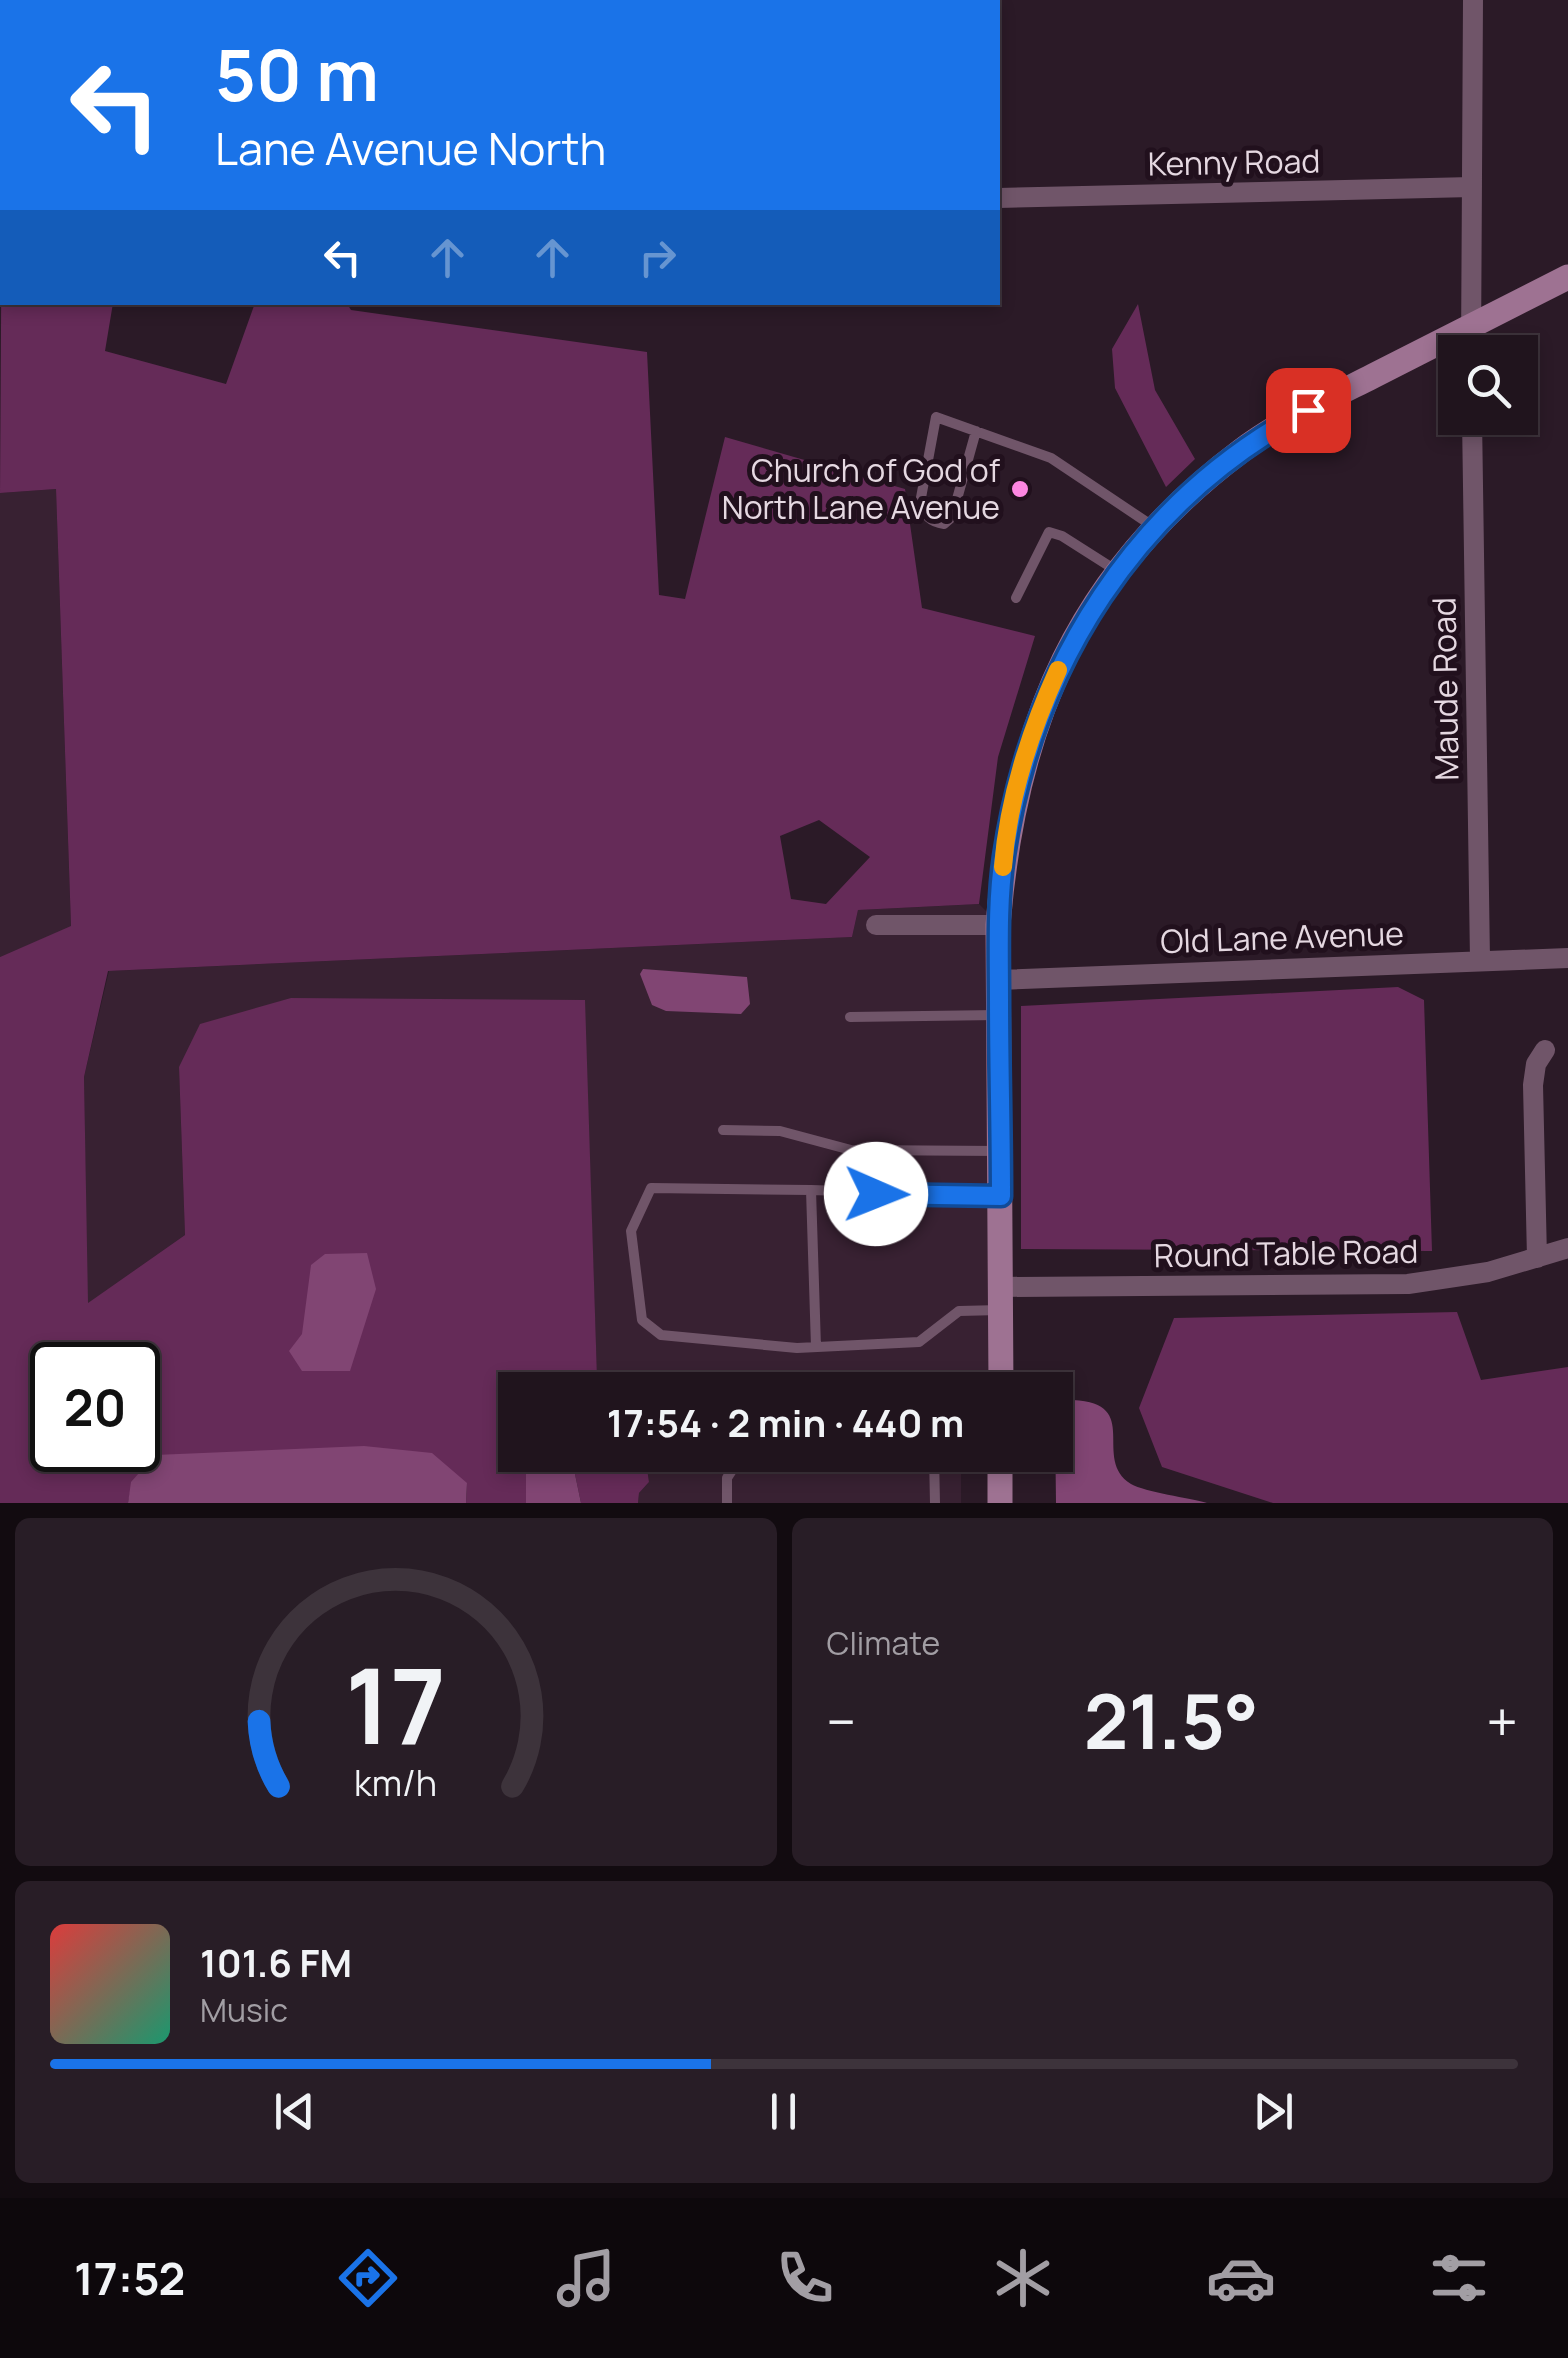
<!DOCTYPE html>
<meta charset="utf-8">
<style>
:root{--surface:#20141d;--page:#281d26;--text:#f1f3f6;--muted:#a29ea4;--line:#3d333b;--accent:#1a73e8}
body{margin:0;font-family:Manrope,sans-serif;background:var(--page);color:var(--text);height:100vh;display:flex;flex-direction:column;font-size:38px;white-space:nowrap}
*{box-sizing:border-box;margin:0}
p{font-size:32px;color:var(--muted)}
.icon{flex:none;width:55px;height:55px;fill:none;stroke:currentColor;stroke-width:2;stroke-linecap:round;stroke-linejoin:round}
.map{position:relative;height:1503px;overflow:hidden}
.details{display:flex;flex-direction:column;gap:15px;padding:15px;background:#120b10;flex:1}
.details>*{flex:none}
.top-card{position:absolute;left:0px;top:0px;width:1000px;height:305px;box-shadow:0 5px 15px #0003,0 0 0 2px var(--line);background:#1a73e8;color:#fff;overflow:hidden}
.tools{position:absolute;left:1438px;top:335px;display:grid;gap:20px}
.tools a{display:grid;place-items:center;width:100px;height:100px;border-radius:0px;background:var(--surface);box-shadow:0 5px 15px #0003,0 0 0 2px var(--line);font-size:50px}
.speed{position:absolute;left:30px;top:1342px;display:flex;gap:20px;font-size:50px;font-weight:700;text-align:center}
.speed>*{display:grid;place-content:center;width:130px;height:130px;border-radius:50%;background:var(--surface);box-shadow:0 5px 15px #0003,0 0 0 2px var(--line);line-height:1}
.speed .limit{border:5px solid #111;border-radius:15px;background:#fff;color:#111}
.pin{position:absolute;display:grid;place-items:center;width:85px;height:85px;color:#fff;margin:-42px;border-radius:20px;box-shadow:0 5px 15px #0006}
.me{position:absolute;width:110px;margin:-55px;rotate:91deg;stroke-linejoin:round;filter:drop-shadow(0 0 8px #0008)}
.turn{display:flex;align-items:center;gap:35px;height:210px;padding:0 50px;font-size:45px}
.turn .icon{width:130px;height:130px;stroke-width:2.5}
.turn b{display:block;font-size:70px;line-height:85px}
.lanes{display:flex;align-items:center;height:95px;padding:0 50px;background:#0003;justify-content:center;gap:50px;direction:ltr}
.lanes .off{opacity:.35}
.big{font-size:75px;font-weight:700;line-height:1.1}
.details .tile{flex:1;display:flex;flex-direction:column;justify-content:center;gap:15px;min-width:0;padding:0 35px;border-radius:15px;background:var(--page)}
.details .dial{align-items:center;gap:0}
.dial svg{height:260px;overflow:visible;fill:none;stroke:var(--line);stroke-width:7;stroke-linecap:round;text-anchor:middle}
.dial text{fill:var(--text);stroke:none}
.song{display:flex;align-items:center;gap:30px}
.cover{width:120px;height:120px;border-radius:15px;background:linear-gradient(135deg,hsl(0 70% 55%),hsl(160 70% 35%))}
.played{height:10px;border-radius:5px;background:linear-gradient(90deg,var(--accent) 45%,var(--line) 45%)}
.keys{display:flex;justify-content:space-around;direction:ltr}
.heat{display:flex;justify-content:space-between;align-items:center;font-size:55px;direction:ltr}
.details .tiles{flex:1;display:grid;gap:15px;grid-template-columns:1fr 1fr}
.tile:last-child{grid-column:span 2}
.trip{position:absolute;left:498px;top:1372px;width:575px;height:100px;border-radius:0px;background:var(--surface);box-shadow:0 5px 15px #0003,0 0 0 2px var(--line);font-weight:700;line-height:100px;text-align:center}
.dock{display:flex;height:160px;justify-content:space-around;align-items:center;background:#0d080c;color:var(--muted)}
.dock .icon{width:70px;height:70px}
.dock .active{color:var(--accent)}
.dock b{font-size:45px;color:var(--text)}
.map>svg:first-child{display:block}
.built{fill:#382132}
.forest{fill:#652b58;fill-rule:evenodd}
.water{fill:#814573}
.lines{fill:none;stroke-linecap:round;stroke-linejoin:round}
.lane{stroke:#705569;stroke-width:10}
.street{stroke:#705569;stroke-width:20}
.secondary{stroke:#9e7292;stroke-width:25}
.route-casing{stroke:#114b97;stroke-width:25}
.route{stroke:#1a73e8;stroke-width:18}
.slow{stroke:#f59e0b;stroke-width:18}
.poi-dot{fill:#fd86e1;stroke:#21101d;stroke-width:4}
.labels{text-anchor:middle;stroke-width:10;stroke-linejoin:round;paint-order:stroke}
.street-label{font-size:32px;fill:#e5d8e1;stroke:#21101d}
.poi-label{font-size:32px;fill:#e5d8e1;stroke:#21101d;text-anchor:end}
</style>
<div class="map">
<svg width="1568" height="1503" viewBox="0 0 1568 1503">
<rect width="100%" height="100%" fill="#2b1a27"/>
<path class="built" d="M 56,489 L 71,927 L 0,957 L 0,493 Z
M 979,904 L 989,914 L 988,1390 L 607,1390 L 597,1377 L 584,1000 L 179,1067 L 185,1235 L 87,1304 L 84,1077 L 109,971 L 852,937 L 858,910 Z
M 645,1455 L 961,1455 L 961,1503 L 638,1503 L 639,1493 L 649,1482 Z"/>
<path class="forest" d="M 2,164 L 2,302 L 113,303 L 105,351 L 226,384 L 255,303 L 346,302 L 351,310 L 647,352 L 659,595 L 685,599 L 725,437 L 905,489 L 922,608 L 1035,636 L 998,757 L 979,904 L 858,910 L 852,937 L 108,971 L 84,1077 L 88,1303 L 185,1235 L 179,1067 L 200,1024 L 291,998 L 585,1000 L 597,1377 L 607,1390 L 515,1390 L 515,1455 L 526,1455 L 526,1503 L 466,1503 L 467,1483 L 132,1482 L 128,1503 L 0,1503 L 0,957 L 71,926 L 56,489 L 0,493 ZM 819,820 L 870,857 L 826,904 L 791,899 L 780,836 ZM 52,1365 L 138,1365 L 138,1450 L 52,1450 Z
M 1138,304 L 1155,390 L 1195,459 L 1166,487 L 1115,388 L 1112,349 Z
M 1398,987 L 1424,1000 L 1432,1251 L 1021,1249 L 1021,1006 Z
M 1457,1312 L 1481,1380 L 1568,1367 L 1568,1503 L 1273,1503 L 1162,1467 L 1139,1408 L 1174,1318 Z
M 571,1455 L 645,1455 L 649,1482 L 639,1493 L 638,1503 L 581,1503 Z"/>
<path class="water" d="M 643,969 L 747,977 L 750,1004 L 741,1014 L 666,1011 L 652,1005 L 640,974 Z
M 367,1253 L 376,1289 L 350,1371 L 302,1371 L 289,1351 L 302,1334 L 311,1265 L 325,1254 Z
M 1073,1400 C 1143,1403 1091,1459 1131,1484 C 1145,1492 1190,1498 1207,1503 L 1056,1503 L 1055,1422 L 1059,1410 Z
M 364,1446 L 432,1453 L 467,1483 L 466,1503 L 128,1503 L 131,1482 L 155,1455 Z
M 526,1455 L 571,1455 L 581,1503 L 526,1503 Z"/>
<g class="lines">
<path class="lane" d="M 976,431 L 952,517 L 944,524 C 930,522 925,516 920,503 L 936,417 L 1051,458 L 1154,527
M 1016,598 L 1049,532 L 1062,536 L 1117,571
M 850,1017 L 998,1015
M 723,1130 L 780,1131 L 851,1150 L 1000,1151
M 873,1150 L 876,1195
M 811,1190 L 651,1188 L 631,1231 L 642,1320 L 661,1335 L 797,1348 L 919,1342 L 959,1311 L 1000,1310
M 816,1347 L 811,1190 L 998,1196
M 934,1455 L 935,1503
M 727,1503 L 727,1478 L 742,1455"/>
<path class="street" d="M 106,0 L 107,2
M 998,198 L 1472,187
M 1471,352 L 1473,0
M 1472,418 L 1480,960
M 876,925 L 998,925
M 999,980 L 1568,958
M 1537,1258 L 1533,1085 L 1536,1064 L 1545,1050
M 1001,1287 L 1408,1284 L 1488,1272 L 1568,1248"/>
<path class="secondary" d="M 1001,1390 L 998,925 C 1014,726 1077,574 1241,451 C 1281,421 1328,399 1373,376 C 1438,343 1503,310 1568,277
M 1000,1503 L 1000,1455"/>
</g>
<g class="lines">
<defs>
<path id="route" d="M 876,1194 L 1001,1196 C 1001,1131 999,1065 999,999 C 999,951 997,903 1004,856 C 1032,666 1136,501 1308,410"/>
</defs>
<use href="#route" class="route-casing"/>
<use href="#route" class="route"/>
<path class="slow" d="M 1003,867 C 1008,799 1030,732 1058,670"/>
</g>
<circle class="poi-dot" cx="1020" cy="489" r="10"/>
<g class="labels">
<g class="street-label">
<text transform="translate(1234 163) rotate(-1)" y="11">Kenny Road</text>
<text transform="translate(1446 689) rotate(-91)" y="11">Maude Road</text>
<text transform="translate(1282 938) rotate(-2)" y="11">Old Lane Avenue</text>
<text transform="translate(1286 1254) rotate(-1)" y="11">Round Table Road</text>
</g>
<g class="poi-label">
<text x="1000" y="482">Church of God of<tspan x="1000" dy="37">North Lane Avenue</tspan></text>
</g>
</g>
</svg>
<div class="tools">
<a><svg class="icon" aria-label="search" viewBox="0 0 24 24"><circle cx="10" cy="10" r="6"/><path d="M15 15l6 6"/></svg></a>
</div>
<div class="speed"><div class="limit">20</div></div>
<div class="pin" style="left:1308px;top:410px;background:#d93025"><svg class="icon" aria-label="arrive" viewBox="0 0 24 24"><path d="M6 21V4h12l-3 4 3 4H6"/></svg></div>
<svg class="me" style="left:876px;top:1194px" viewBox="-20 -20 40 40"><circle r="19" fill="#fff"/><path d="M0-13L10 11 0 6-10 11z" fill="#1a73e8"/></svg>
<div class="trip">17:54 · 2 min · 440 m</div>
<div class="top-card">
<div class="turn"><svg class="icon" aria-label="left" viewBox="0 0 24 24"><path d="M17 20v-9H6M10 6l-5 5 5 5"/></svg><div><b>50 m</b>Lane Avenue North</div></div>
<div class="lanes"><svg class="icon" aria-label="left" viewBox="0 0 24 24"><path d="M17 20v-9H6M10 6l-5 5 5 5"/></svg><svg class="icon off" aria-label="ahead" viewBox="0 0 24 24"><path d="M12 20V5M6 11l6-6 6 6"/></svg><svg class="icon off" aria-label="ahead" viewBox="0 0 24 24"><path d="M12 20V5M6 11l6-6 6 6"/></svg><svg class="icon off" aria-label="right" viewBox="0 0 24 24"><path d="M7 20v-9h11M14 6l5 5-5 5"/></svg></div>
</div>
</div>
<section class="details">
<div class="tiles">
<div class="tile dial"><svg viewBox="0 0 100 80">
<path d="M14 69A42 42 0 1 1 86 69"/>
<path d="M14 69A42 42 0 0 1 8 49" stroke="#1a73e8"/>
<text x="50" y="56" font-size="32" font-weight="700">17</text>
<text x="50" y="72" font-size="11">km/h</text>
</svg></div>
<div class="tile"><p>Climate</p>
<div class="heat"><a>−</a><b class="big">21.5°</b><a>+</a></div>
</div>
<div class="tile">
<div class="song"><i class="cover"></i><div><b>101.6 FM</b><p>Music</p></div></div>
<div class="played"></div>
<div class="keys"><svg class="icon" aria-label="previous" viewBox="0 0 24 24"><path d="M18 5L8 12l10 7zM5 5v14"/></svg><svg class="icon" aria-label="pause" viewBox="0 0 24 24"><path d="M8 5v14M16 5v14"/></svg><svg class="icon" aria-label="next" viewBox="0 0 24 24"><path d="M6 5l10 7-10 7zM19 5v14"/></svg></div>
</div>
</div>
</section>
<nav class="dock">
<b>17:52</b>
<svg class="icon active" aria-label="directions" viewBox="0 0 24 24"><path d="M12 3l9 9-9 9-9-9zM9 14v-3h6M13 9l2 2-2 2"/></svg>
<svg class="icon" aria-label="music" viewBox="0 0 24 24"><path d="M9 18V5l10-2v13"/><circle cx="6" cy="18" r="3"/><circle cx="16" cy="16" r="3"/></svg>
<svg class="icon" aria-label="phone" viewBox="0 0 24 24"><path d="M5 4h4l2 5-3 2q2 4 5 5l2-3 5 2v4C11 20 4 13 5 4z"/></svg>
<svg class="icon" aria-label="climate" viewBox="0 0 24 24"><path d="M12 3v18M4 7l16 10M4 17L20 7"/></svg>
<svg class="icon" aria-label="car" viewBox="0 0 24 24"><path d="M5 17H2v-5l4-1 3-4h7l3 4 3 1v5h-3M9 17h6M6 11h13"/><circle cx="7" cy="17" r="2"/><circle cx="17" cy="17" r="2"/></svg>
<svg class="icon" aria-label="filters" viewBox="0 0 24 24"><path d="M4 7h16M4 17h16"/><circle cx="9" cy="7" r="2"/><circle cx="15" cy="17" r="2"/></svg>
</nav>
